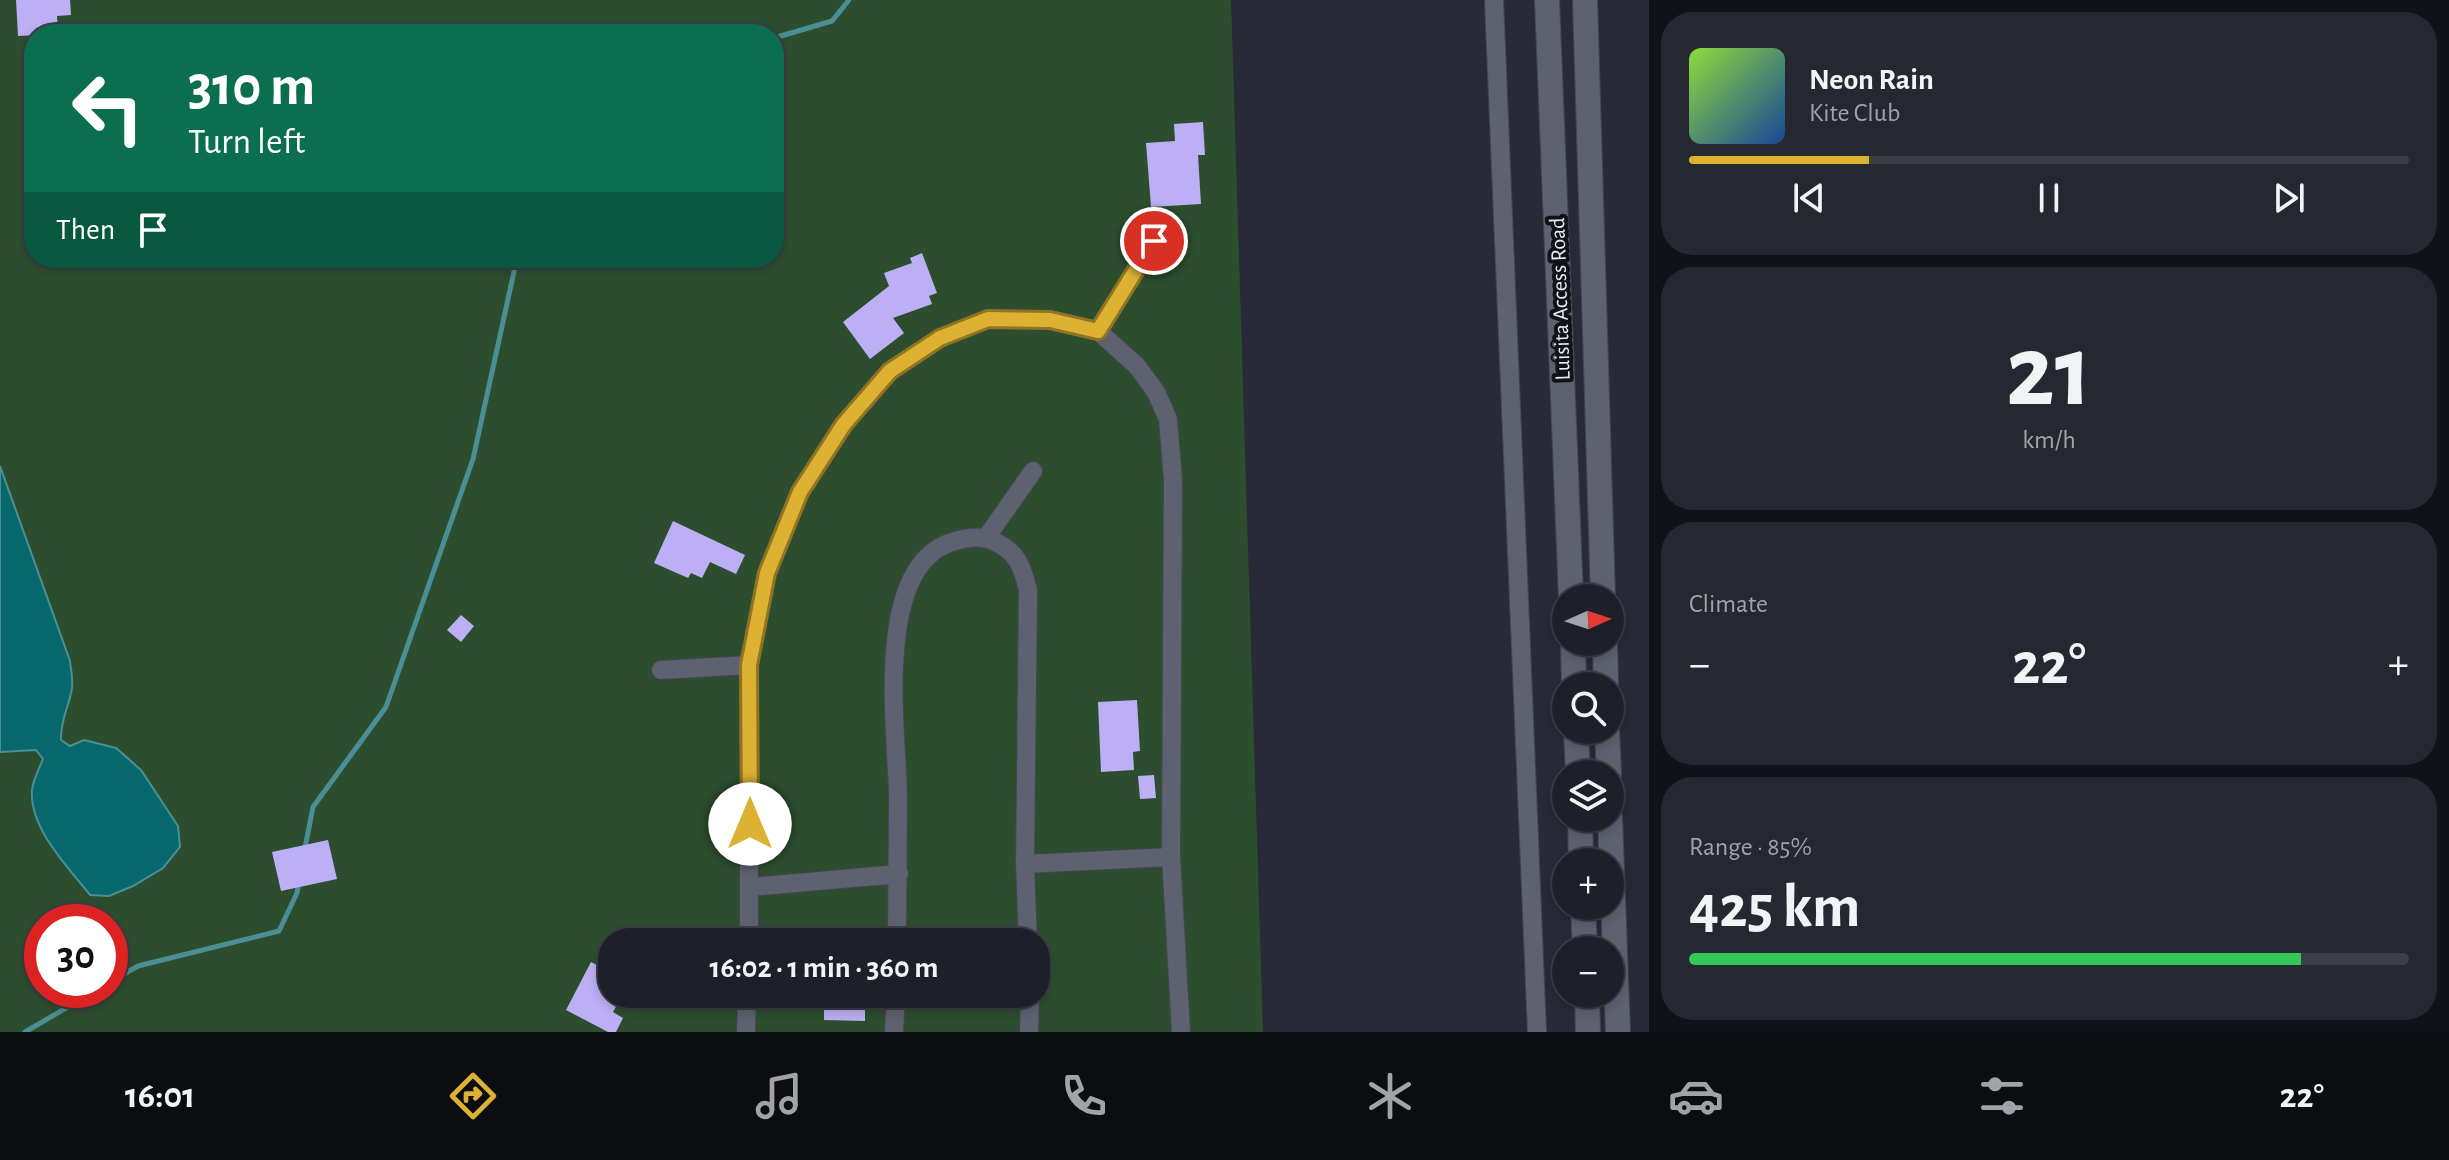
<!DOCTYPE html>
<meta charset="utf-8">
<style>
:root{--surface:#1e2029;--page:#262831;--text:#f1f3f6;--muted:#a1a3a8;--line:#3c3e46;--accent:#ddb233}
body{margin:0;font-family:"Alegreya Sans",sans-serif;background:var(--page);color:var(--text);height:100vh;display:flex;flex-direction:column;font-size:30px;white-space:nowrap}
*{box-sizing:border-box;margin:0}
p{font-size:26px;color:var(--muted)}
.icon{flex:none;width:44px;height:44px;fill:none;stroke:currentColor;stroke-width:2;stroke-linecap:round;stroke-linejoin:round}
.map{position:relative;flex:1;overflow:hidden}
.drawer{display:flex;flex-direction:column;gap:12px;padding:12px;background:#101217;width:800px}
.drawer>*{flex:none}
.hud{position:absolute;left:24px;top:24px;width:760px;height:244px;border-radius:32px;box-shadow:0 4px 12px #0003,0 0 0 2px var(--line);background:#0b6e4f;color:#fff;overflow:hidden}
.needle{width:52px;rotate:87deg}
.tools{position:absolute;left:1552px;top:584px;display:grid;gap:16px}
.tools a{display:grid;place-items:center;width:72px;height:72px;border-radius:50%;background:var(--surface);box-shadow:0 4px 12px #0003,0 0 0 2px var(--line);font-size:40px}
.speed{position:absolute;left:24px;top:904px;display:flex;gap:16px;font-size:40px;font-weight:700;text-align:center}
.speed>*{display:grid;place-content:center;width:104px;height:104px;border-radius:50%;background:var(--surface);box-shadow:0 4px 12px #0003,0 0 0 2px var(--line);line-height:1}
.speed .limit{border:12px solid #d22;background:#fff;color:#111}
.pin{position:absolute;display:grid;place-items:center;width:68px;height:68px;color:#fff;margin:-34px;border:4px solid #fff;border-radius:50%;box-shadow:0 2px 8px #0007}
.me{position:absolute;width:88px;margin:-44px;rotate:0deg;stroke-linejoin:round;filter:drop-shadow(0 0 6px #0008)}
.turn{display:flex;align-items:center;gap:28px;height:168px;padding:0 32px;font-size:36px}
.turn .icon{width:104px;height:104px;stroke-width:2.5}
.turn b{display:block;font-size:56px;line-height:68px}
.then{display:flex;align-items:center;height:76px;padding:0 32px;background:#0003;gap:16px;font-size:30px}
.big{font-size:60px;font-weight:700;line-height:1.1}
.drawer .tile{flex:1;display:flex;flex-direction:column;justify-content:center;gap:12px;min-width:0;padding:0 28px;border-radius:32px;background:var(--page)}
.drawer .dial{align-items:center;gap:0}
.dial b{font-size:104px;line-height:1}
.song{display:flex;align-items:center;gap:24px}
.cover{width:96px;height:96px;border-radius:12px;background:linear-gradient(135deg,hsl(90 70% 55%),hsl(220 70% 35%))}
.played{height:8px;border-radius:4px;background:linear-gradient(90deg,var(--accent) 25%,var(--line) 25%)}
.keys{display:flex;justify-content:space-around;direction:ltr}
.heat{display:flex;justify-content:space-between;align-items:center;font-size:44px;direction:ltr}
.charge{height:12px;border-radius:6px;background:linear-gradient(90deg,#34c759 85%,var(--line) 0)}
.trip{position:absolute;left:598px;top:928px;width:452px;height:80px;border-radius:32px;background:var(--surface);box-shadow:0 4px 12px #0003,0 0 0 2px var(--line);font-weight:700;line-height:80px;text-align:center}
.tabs{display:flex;height:128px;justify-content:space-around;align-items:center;background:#0c0d10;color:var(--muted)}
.tabs .icon{width:56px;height:56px}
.tabs .selected{color:var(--accent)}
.tabs b{font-size:36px;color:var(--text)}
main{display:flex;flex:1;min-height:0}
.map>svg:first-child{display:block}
.green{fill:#2d4e2e;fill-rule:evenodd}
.water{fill:#06686c;stroke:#4a8f95;stroke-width:2}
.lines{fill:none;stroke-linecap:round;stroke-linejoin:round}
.stream{stroke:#4a8f95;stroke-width:5}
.building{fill:#bcaff5}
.minor-casing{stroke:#444751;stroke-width:20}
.secondary-casing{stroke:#444751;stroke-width:26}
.minor{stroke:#5e6170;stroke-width:18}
.secondary{stroke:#5e6170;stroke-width:24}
.route-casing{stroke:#907421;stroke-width:20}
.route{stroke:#ddb233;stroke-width:14}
.labels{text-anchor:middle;stroke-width:8;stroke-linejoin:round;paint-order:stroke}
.street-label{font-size:22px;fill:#e9ebf4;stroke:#121319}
</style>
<main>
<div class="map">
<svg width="1649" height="1032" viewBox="0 0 1649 1032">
<rect width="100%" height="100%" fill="#282a37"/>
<path class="green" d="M 0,0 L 1231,0 L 1263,1032 L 0,1032 ZM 34,34 L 774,34 L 774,258 L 34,258 ZM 42,922 L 110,922 L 110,990 L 42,990 ZM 612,942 L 1036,942 L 1036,994 L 612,994 Z"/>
<path class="water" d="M 0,466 L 70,661 C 71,670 73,679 72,688 C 69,707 60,721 61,740 L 70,746 L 84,740 L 116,748 L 141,770 L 178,826 L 180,847 L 163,868 L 133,886 L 109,896 L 90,895 C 68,867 29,828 32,790 C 33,780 39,769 43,759 L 36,750 L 0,752 Z"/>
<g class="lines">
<path class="stream" d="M 774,38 L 832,21 L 849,0
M 305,848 L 313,807 L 386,707 L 473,459 L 517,258
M 110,982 L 138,966 L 279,931 L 297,893 L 299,882
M 25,1032 L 97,990"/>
</g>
<path class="building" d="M 16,0 L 70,0 L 71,15 L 57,16 L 58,34 L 18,36 Z
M 1203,122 L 1205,155 L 1198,155 L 1201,204 L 1151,207 L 1146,143 L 1175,141 L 1174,124 Z
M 922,253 L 937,293 L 929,296 L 932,304 L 893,318 L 904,333 L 870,359 L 843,322 L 889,286 L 884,273 L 912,263 L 910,258 Z
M 673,521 L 745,555 L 736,574 L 710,562 L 702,578 L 691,573 L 688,578 L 654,563 Z
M 461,615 L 474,626 L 461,642 L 447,630 Z
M 1137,700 L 1140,751 L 1133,752 L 1134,770 L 1101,772 L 1098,702 Z
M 1154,775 L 1156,798 L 1140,799 L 1138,776 Z
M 328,840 L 337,879 L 281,891 L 272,852 Z
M 591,962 L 612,973 L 612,994 L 623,994 L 613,1012 L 623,1018 L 616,1032 L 608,1032 L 566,1010 Z
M 824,994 L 865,994 L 865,1021 L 824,1020 Z"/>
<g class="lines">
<defs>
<path id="minor" d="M 1494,0 L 1537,1032
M 1098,331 L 1154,241
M 986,538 L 1033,471
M 661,670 L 749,665
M 1025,864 L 1171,857
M 750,887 L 899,874
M 749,942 L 749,665 L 767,573 L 800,492 L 844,424 L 890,371 L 940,338 L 988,319 L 1050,320 L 1098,331 L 1137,366 L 1156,392 L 1168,419 L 1173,480 L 1171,857 L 1181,1032
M 897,942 C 897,893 898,845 898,796 C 897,732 873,571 949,543 C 961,539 979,535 991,540 C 1016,550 1022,565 1028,590 L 1025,864 L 1028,942
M 746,1032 L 747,994
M 894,1032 L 896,994
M 1029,1032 L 1030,994"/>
<path id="secondary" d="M 1547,0 L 1571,598
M 1585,0 L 1603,598
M 1573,642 L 1574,686
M 1605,642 L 1606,686
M 1576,730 L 1578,774
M 1607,730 L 1609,774
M 1580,818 L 1581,862
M 1610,818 L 1618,1032
M 1583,906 L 1585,950
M 1587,994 L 1588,1032"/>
</defs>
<use href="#minor" class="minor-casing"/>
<use href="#secondary" class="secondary-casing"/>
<use href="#minor" class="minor"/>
<use href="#secondary" class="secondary"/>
</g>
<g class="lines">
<defs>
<path id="route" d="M 750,824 L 749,665 L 767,573 L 800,492 L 844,424 L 890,371 L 940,338 L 988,319 L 1050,320 L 1098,331 L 1154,241"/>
</defs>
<use href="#route" class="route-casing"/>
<use href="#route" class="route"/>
</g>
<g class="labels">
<g class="street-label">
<text transform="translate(1559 299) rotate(-92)" y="8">Luisita Access Road</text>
</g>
</g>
</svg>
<div class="tools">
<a><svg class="needle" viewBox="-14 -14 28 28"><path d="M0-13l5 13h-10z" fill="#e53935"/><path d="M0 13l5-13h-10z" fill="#a1a3a8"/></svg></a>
<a><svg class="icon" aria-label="search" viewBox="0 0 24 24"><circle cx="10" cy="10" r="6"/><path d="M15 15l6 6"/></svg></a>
<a><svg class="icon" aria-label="layers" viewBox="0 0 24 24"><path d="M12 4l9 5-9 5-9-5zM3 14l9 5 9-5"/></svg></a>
<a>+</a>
<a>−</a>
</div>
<div class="speed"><div class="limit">30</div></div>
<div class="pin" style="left:1154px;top:241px;background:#d93025"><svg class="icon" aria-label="arrive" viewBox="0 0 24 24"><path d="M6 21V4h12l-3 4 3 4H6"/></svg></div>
<svg class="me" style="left:750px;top:824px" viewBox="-20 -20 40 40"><circle r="19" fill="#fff"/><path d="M0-13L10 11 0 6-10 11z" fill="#ddb233"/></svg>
<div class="trip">16:02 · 1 min · 360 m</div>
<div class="hud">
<div class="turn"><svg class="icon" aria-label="left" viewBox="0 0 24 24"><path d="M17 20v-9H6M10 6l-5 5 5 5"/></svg><div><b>310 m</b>Turn left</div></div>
<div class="then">Then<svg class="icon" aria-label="arrive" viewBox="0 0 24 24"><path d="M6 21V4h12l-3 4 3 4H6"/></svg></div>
</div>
</div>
<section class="drawer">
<div class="tile">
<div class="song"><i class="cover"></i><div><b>Neon Rain</b><p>Kite Club</p></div></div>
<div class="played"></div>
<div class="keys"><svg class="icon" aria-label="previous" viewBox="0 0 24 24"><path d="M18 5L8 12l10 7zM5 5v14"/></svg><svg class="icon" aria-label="pause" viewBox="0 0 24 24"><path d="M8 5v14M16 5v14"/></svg><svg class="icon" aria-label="next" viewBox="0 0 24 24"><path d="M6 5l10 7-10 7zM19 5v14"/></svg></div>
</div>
<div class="tile dial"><b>21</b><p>km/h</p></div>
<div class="tile"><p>Climate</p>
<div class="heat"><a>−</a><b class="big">22°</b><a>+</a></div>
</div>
<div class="tile"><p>Range · 85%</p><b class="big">425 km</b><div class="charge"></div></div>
</section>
</main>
<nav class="tabs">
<b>16:01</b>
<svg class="icon selected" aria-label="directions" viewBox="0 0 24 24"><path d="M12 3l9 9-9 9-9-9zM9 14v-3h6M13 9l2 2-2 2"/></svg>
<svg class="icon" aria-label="music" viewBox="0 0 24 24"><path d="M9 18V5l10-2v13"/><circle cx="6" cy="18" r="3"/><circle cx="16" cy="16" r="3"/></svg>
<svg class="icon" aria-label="phone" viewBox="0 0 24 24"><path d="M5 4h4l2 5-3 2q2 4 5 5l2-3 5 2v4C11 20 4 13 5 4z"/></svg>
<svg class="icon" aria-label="climate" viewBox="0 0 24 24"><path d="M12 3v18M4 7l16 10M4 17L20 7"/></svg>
<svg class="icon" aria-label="car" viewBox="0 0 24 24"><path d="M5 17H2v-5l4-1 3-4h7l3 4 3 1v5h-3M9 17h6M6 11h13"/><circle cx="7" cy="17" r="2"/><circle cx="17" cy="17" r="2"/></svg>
<svg class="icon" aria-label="filters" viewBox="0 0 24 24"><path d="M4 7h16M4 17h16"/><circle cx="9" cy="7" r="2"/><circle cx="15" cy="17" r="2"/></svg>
<b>22°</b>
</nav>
